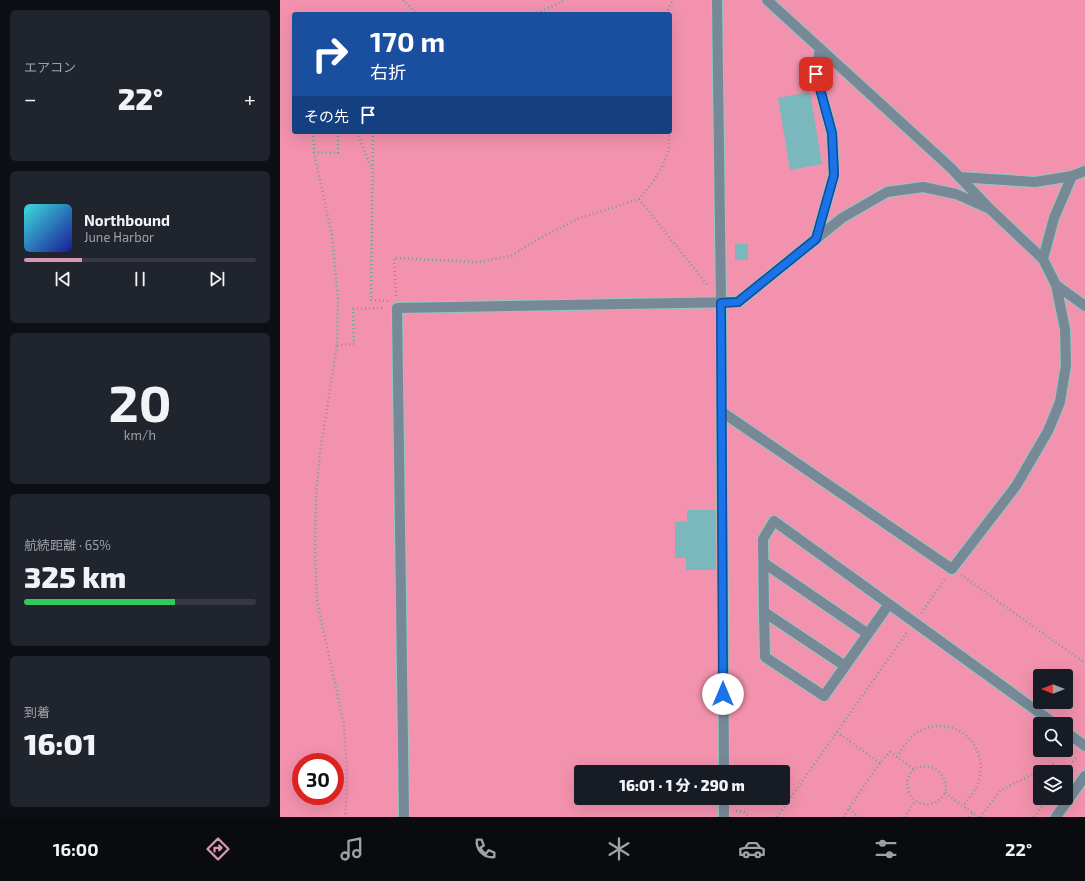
<!DOCTYPE html>
<html lang="ja">
<meta charset="utf-8">
<style>
:root{--surface:#171b24;--page:#20242c;--text:#f1f3f6;--muted:#9ea1a6;--line:#363941;--accent:#d597b2}
body{margin:0;font-family:"Exo 2","Noto Sans JP",sans-serif;background:var(--page);color:var(--text);height:100vh;display:flex;flex-direction:column;font-size:15px;white-space:nowrap}
*{box-sizing:border-box;margin:0}
p{font-size:13px;color:var(--muted)}
.icon{flex:none;width:22px;height:22px;fill:none;stroke:currentColor;stroke-width:2;stroke-linecap:round;stroke-linejoin:round}
.map{position:relative;flex:1;overflow:hidden}
.details{display:flex;flex-direction:column;gap:10px;padding:10px;background:#0d0f14;width:280px}
.details>*{flex:none}
.top-card{position:absolute;left:12px;top:12px;width:380px;height:122px;border-radius:4px;box-shadow:0 4px 16px #0002;background:#1a4fa0;color:#fff;overflow:hidden}
.needle{width:26px;rotate:270deg}
.fabs{position:absolute;left:753px;top:669px;display:grid;gap:8px}
.fabs a{display:grid;place-items:center;width:40px;height:40px;border-radius:4px;background:var(--surface);box-shadow:0 4px 16px #0002;font-size:20px}
.speed{position:absolute;left:12px;top:753px;display:flex;gap:8px;font-size:20px;font-weight:700;text-align:center}
.speed>*{display:grid;place-content:center;width:52px;height:52px;border-radius:50%;background:var(--surface);box-shadow:0 4px 16px #0002;line-height:1}
.speed .limit{border:6px solid #d22;background:#fff;color:#111}
.pin{position:absolute;display:grid;place-items:center;width:34px;height:34px;color:#fff;margin:-17px;border-radius:8px;box-shadow:0 2px 6px #0006}
.me{position:absolute;width:44px;margin:-22px;rotate:0deg;stroke-linejoin:round;filter:drop-shadow(0 0 3px #0008)}
.turn{display:flex;align-items:center;gap:14px;height:84px;padding:0 12px;font-size:18px}
.turn .icon{width:52px;height:52px;stroke-width:2.5}
.turn b{display:block;font-size:28px;line-height:34px}
.then{display:flex;align-items:center;height:38px;padding:0 12px;background:#0003;gap:8px;font-size:15px}
.big{font-size:30px;font-weight:800;line-height:1.1}
.details .card{flex:1;display:flex;flex-direction:column;justify-content:center;gap:6px;min-width:0;padding:0 14px;border-radius:6px;background:var(--page)}
.details .dial{align-items:center;gap:0}
.dial b{font-size:52px;line-height:1}
.song{display:flex;align-items:center;gap:12px}
.cover{width:48px;height:48px;border-radius:6px;background:linear-gradient(135deg,hsl(180 70% 55%),hsl(240 70% 35%))}
.played{height:4px;border-radius:2px;background:linear-gradient(90deg,var(--accent) 25%,var(--line) 25%)}
.keys{display:flex;justify-content:space-around;direction:ltr}
.heat{display:flex;justify-content:space-between;align-items:center;font-size:22px;direction:ltr}
.charge{height:6px;border-radius:3px;background:linear-gradient(90deg,#34c759 65%,var(--line) 0)}
.trip{position:absolute;left:294px;top:765px;width:216px;height:40px;border-radius:4px;background:var(--surface);box-shadow:0 4px 16px #0002;font-weight:800;line-height:40px;text-align:center}
.menu{display:flex;height:64px;justify-content:space-around;align-items:center;background:#090b0e;color:var(--muted)}
.menu .icon{width:28px;height:28px}
.menu .current{color:var(--accent)}
.menu b{font-size:18px;color:var(--text)}
main{display:flex;flex:1;min-height:0}
.map>svg:first-child{display:block}
.green{fill:#f392ae;fill-rule:evenodd}
.building{fill:#7ab8bd}
.lines{fill:none;stroke-linecap:round;stroke-linejoin:round}
.minor-casing{stroke:#92c8be;stroke-width:12}
.path{stroke:#72a097;stroke-width:2.5;stroke-dasharray:1 3;stroke-linecap:butt}
.minor{stroke:#778896;stroke-width:10}
.route-casing{stroke:#114b97;stroke-width:10}
.route{stroke:#1a73e8;stroke-width:7}
</style>
<main>
<section class="details">
<div class="card"><p>エアコン</p>
<div class="heat"><a>−</a><b class="big">22°</b><a>+</a></div>
</div>
<div class="card">
<div class="song"><i class="cover"></i><div><b>Northbound</b><p>June Harbor</p></div></div>
<div class="played"></div>
<div class="keys"><svg class="icon" aria-label="previous" viewBox="0 0 24 24"><path d="M18 5L8 12l10 7zM5 5v14"/></svg><svg class="icon" aria-label="pause" viewBox="0 0 24 24"><path d="M8 5v14M16 5v14"/></svg><svg class="icon" aria-label="next" viewBox="0 0 24 24"><path d="M6 5l10 7-10 7zM19 5v14"/></svg></div>
</div>
<div class="card dial"><b>20</b><p>km/h</p></div>
<div class="card"><p>航続距離 · 65%</p><b class="big">325 km</b><div class="charge"></div></div>
<div class="card"><p>到着</p><b class="big">16:01</b></div>
</section>
<div class="map">
<svg width="805" height="817" viewBox="0 0 805 817">
<rect width="100%" height="100%" fill="#aeebdf"/>
<path class="green" d="M 0,0 L 805,0 L 805,817 L 0,817 ZM 14,14 L 390,14 L 390,132 L 14,132 ZM 760,676 L 786,676 L 786,702 L 760,702 ZM 760,724 L 786,724 L 786,750 L 760,750 ZM 21,762 L 55,762 L 55,796 L 21,796 ZM 301,772 L 503,772 L 503,798 L 301,798 ZM 760,772 L 786,772 L 786,798 L 760,798 Z"/>
<path class="building" d="M 530,92 L 542,164 L 510,170 L 498,98 Z
M 455,244 L 468,244 L 468,260 L 455,260 Z
M 407,510 L 436,510 L 436,570 L 406,570 L 406,558 L 395,558 L 395,522 L 407,522 Z
M 454,798 L 463,798 L 463,804 L 454,804 Z"/>
<g class="lines">
<defs>
<path id="minor" d="M 437,0 L 441,303 L 444,772
M 487,0 L 671,168 L 710,209 L 763,259 L 776,285 L 805,306
M 679,177 L 755,182 L 792,176 L 805,171
M 536,239 L 554,175 L 552,133 L 536,74 L 540,48
M 763,259 L 774,218 L 792,176
M 442,412 L 672,569 L 736,486 L 768,431 L 780,402 L 786,365 L 785,329 L 776,285
M 484,563 L 588,634
M 484,612 L 485,657 L 544,696 L 609,604
M 565,666 L 484,612 L 483,539 L 494,521 L 775,724
M 786,732 L 805,746
M 444,798 L 444,817
M 124,817 L 117,308 L 458,302 L 562,218 L 607,192 L 643,187 L 676,194 L 710,209
M 776,817 L 805,776"/>
</defs>
<use href="#minor" class="minor-casing"/>
<path class="path" d="M 123,0 L 136,13 L 138,14
M 253,14 L 278,4 L 283,0
M 388,14 L 388,9 L 393,0
M 33,132 L 34,152 L 52,236 L 58,299 L 57,345 L 40,452 L 36,495 L 35,552 L 37,601 L 64,725 L 67,772 L 66,808 L 65,817
M 77,132 L 91,168
M 93,132 L 91,300 L 108,301
M 34,152 L 58,153 L 58,132
M 359,199 L 428,286
M 116,296 L 114,258 L 198,262 L 231,256 L 258,239 L 300,218 L 359,199 L 373,182 L 383,165 L 389,149 L 389,132
M 57,345 L 74,344 L 73,309 L 104,308
M 681,575 L 805,663
M 641,613 L 665,579
M 557,732 L 600,763
M 617,757 C 623,748 628,739 636,733 C 642,729 650,727 657,726 C 686,725 707,751 699,780 C 697,789 689,798 683,806
M 644,766 C 647,767 650,767 653,768 C 663,772 670,787 663,796 C 649,814 623,800 628,779 C 629,775 632,770 635,769 C 637,767 641,767 644,766 Z
M 786,772 L 797,756
M 665,793 L 698,817
M 569,809 L 579,817
M 456,811 L 464,812 L 470,817
M 497,817 L 628,631
M 563,817 L 600,763 L 610,752 L 634,769
M 624,817 L 635,801
M 689,817 L 692,813
M 700,817 L 721,790 L 774,764 L 786,772
M 754,817 L 768,798"/>
<use href="#minor" class="minor"/>
</g>
<g class="lines">
<defs>
<path id="route" d="M 443,694 L 441,303 L 458,302 L 536,239 L 554,175 L 552,133 L 536,74"/>
</defs>
<use href="#route" class="route-casing"/>
<use href="#route" class="route"/>
</g>
</svg>
<div class="fabs">
<a><svg class="needle" viewBox="-14 -14 28 28"><path d="M0-13l5 13h-10z" fill="#e53935"/><path d="M0 13l5-13h-10z" fill="#9ea1a6"/></svg></a>
<a><svg class="icon" aria-label="search" viewBox="0 0 24 24"><circle cx="10" cy="10" r="6"/><path d="M15 15l6 6"/></svg></a>
<a><svg class="icon" aria-label="layers" viewBox="0 0 24 24"><path d="M12 4l9 5-9 5-9-5zM3 14l9 5 9-5"/></svg></a>
</div>
<div class="speed"><div class="limit">30</div></div>
<div class="pin" style="left:536px;top:74px;background:#d93025"><svg class="icon" aria-label="arrive" viewBox="0 0 24 24"><path d="M6 21V4h12l-3 4 3 4H6"/></svg></div>
<svg class="me" style="left:443px;top:694px" viewBox="-20 -20 40 40"><circle r="19" fill="#fff"/><path d="M0-13L10 11 0 6-10 11z" fill="#1a73e8"/></svg>
<div class="trip">16:01 · 1 分 · 290 m</div>
<div class="top-card">
<div class="turn"><svg class="icon" aria-label="right" viewBox="0 0 24 24"><path d="M7 20v-9h11M14 6l5 5-5 5"/></svg><div><b>170 m</b>右折</div></div>
<div class="then">その先<svg class="icon" aria-label="arrive" viewBox="0 0 24 24"><path d="M6 21V4h12l-3 4 3 4H6"/></svg></div>
</div>
</div>
</main>
<nav class="menu">
<b>16:00</b>
<svg class="icon current" aria-label="directions" viewBox="0 0 24 24"><path d="M12 3l9 9-9 9-9-9zM9 14v-3h6M13 9l2 2-2 2"/></svg>
<svg class="icon" aria-label="music" viewBox="0 0 24 24"><path d="M9 18V5l10-2v13"/><circle cx="6" cy="18" r="3"/><circle cx="16" cy="16" r="3"/></svg>
<svg class="icon" aria-label="phone" viewBox="0 0 24 24"><path d="M5 4h4l2 5-3 2q2 4 5 5l2-3 5 2v4C11 20 4 13 5 4z"/></svg>
<svg class="icon" aria-label="climate" viewBox="0 0 24 24"><path d="M12 3v18M4 7l16 10M4 17L20 7"/></svg>
<svg class="icon" aria-label="car" viewBox="0 0 24 24"><path d="M5 17H2v-5l4-1 3-4h7l3 4 3 1v5h-3M9 17h6M6 11h13"/><circle cx="7" cy="17" r="2"/><circle cx="17" cy="17" r="2"/></svg>
<svg class="icon" aria-label="filters" viewBox="0 0 24 24"><path d="M4 7h16M4 17h16"/><circle cx="9" cy="7" r="2"/><circle cx="15" cy="17" r="2"/></svg>
<b>22°</b>
</nav>
